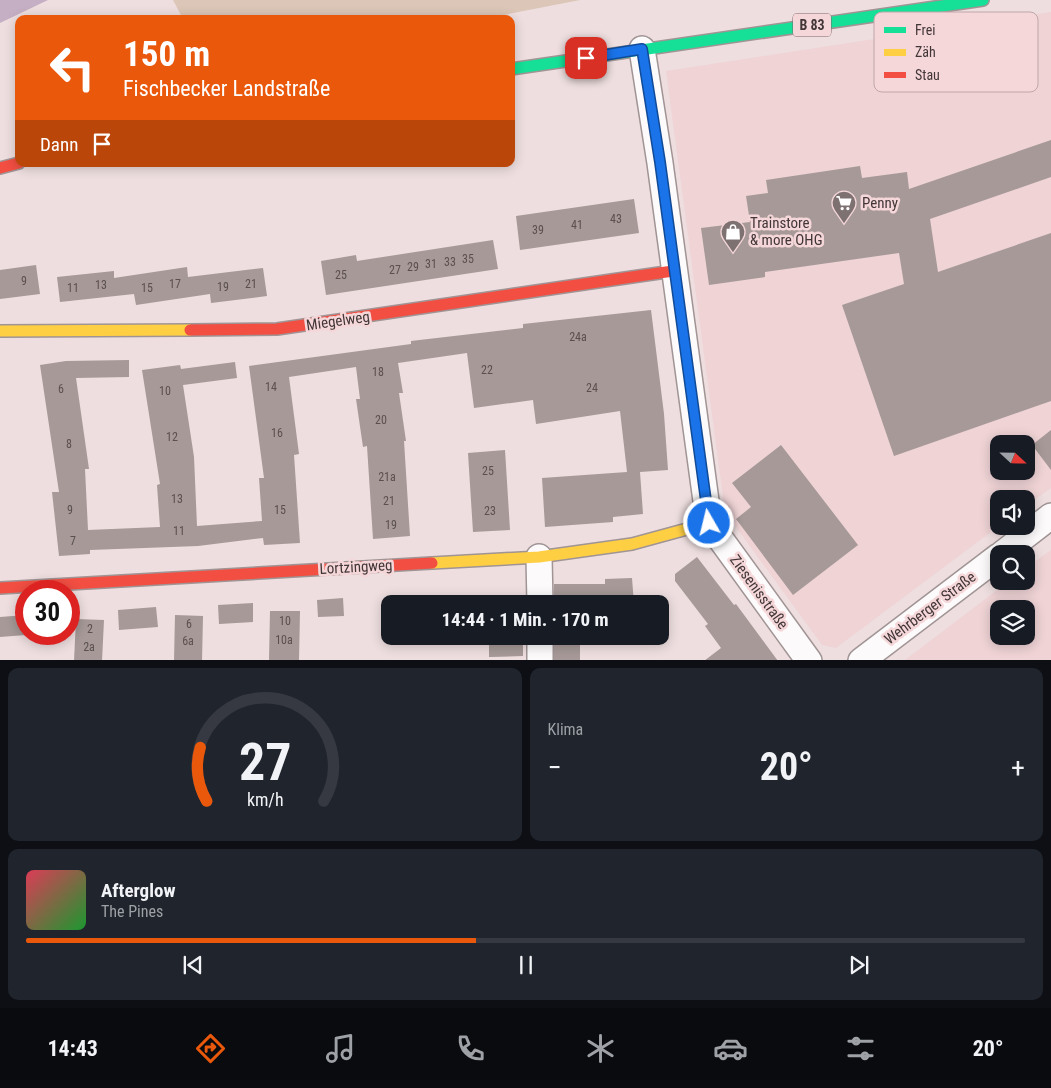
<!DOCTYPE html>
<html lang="de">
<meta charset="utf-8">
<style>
:root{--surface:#171b24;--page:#20242c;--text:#f1f3f6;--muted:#9ea1a6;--line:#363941;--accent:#ea580c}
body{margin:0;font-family:"Roboto Condensed",sans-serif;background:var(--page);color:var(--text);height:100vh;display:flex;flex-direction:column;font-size:19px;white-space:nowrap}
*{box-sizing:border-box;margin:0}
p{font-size:16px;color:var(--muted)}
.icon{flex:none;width:28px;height:28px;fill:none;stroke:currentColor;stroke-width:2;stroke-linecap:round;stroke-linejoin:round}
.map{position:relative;height:660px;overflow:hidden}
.panel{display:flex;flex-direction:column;gap:8px;padding:8px;background:#0d0f14;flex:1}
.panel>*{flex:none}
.banner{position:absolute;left:15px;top:15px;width:500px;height:152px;border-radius:10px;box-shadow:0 2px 12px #0003;background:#ea580c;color:#fff;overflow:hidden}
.needle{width:32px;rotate:112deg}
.buttons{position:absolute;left:990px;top:435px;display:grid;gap:10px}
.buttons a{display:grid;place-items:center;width:45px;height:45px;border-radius:10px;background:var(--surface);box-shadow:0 2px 12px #0003;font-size:25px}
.speed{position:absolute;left:15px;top:580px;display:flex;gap:10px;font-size:25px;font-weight:700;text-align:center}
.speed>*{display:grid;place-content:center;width:65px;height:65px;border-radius:50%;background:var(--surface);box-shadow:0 2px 12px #0003;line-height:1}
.speed .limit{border:8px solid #d22;background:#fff;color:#111}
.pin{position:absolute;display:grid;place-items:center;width:42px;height:42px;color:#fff;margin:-21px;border-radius:10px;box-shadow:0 2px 8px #0006}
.me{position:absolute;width:55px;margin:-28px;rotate:352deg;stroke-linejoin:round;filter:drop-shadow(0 0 4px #0008)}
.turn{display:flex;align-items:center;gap:18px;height:105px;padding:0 25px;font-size:22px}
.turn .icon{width:65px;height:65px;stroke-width:2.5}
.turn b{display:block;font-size:35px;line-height:42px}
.then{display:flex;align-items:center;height:48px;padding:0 25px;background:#0003;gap:10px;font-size:19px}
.big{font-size:38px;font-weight:700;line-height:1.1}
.panel .tile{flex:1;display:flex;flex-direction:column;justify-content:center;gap:8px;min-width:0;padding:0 18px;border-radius:10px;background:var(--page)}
.panel .dial{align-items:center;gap:0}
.dial svg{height:130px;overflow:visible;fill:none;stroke:var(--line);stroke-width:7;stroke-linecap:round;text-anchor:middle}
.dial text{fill:var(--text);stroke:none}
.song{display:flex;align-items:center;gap:15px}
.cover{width:60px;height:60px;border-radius:8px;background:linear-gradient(135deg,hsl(350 70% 55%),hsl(130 70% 35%))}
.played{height:5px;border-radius:2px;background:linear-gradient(90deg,var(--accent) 45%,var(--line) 45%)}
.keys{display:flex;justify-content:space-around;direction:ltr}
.heat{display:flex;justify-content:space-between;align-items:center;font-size:28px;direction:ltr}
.panel .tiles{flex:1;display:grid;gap:8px;grid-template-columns:1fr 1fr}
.tile:last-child{grid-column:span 2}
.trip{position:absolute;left:381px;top:595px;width:288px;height:50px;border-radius:10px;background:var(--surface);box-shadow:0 2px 12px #0003;font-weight:700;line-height:50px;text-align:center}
.menu{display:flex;height:80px;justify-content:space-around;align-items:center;background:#090b0e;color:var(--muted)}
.menu .icon{width:35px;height:35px}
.menu .on{color:var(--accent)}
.menu b{font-size:22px;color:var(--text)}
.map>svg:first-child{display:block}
.built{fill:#efd3d5;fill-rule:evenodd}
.green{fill:#dbc6b7}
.water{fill:#c5afc4}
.building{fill:#a69997}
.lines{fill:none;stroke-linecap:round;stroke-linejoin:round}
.street-casing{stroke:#a09495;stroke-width:28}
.fast-casing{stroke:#a09495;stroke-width:14}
.slow-casing{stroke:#a09495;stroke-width:14}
.jam-casing{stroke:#a09495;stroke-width:14}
.street{stroke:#fcfafa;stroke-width:25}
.fast{stroke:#16e098;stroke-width:11}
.slow{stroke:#ffcf43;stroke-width:11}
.jam{stroke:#f24e42;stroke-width:11}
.route-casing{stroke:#114b97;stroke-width:12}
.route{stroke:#1a73e8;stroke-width:9}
.labels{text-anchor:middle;stroke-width:5;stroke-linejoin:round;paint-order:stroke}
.number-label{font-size:12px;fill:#5b4f4f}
.shield{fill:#f5d7d9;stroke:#786668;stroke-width:1}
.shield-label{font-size:14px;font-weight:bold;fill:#423637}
.poi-label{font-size:15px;fill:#423637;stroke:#f5d7d9;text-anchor:start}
.street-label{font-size:15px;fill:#423637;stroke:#f5d7d9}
.key{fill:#f5d7d9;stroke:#bfa7a8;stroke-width:1}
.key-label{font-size:14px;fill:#423637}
</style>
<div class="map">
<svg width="1051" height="661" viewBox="0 0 1051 661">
<rect width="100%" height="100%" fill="#eededf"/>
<path class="built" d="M 1051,12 L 1051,488 L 1026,506 L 1026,499 L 999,499 L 999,526 L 836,648 L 822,645 L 725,512 L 666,71 ZM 999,444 L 1026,444 L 1026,471 L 999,471 Z
M 1051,550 L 1051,660 L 905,660 L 1009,581 L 1026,581 L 1026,568 ZM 999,609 L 1026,609 L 1026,636 L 999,636 Z"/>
<path class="green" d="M 173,0 L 580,0 L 483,19 L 183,19 Z"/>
<path class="water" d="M 0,0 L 48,0 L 0,23 Z"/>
<path class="building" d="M 1051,140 L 1051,177 L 930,219 L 938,272 L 1051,233 L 1051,401 L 894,456 L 842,305 L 904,284 L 899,253 L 765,272 L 765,277 L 709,285 L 701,228 L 750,222 L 746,196 L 768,193 L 766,180 L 860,166 L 862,178 L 907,172 L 909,189 Z
M 634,199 L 639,233 L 520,250 L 516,216 Z
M 493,240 L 498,269 L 326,295 L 321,261 L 356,255 L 357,261 Z
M 36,265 L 40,294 L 0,299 L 0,270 Z
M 187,267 L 188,277 L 263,268 L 267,296 L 211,303 L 210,294 L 136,305 L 134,294 L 60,302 L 57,277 L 114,271 L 114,278 Z
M 651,310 L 664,414 L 668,470 L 640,472 L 643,514 L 613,517 L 613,522 L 545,527 L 542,478 L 627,472 L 620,411 L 536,424 L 533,400 L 474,408 L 467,353 L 398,363 L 403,393 L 399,393 L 406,441 L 404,441 L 410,536 L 373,539 L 367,446 L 363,447 L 356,399 L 360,399 L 356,367 L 289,377 L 299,454 L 294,455 L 300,543 L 264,545 L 263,538 L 198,546 L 90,550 L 90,554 L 59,556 L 52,492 L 59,492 L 40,365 L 66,361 L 129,360 L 129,377 L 76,378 L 89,469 L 85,469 L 88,530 L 160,527 L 157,485 L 160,484 L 142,370 L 180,365 L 181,369 L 235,362 L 237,378 L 183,385 L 194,457 L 197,526 L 262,521 L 259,478 L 264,478 L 249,366 L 411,344 L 411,341 L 523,328 L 523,324 Z
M 1051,430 L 1051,470 L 1032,445 Z
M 781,445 L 858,545 L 793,595 L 736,519 L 751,507 L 732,483 Z
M 505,450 L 510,530 L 473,532 L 468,453 Z
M 697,557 L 734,605 L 736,604 L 778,661 L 704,661 L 721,648 L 705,626 L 708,624 L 675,581 L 675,574 Z
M 632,578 L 634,604 L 554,604 L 554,584 L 605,584 L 605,579 Z
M 343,598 L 344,616 L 318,617 L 317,600 Z
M 253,603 L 253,622 L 219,624 L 218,605 Z
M 156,607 L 158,627 L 119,630 L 118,610 Z
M 270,611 L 300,611 L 299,661 L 269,661 Z
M 26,615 L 26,635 L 0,637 L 0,617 Z
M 175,615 L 203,616 L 202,661 L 174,661 Z
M 76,619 L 104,620 L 102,661 L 74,661 Z
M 489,636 L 523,636 L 523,656 L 489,657 Z
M 554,636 L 580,636 L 580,661 L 554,661 Z"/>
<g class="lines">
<defs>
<path id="street" d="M 642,49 L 660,163 L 709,523 L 809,661
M 1002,554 L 1051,516
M 539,557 L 540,604
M 540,636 L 540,661
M 861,661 L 999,556"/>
<path id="fast" d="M 511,69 L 983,0"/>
<path id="slow" d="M 0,331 L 190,330
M 432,563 L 539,557 L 632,544 L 709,523"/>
<path id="jam" d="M 0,168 L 19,163
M 190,330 L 277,329 L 673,271
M 0,588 L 432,563"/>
</defs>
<use href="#street" class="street-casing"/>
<use href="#fast" class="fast-casing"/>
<use href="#slow" class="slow-casing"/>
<use href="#jam" class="jam-casing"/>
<use href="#street" class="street"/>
<use href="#fast" class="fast"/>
<use href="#slow" class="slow"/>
<use href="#jam" class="jam"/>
</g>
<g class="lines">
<defs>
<path id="route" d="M 586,58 L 642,49 L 660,162 L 709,523"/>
</defs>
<use href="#route" class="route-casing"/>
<use href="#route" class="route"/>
</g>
<defs>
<symbol id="supermarket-pin" viewBox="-11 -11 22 30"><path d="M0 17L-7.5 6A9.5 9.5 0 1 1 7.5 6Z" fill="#7e7172" stroke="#f5d7d9"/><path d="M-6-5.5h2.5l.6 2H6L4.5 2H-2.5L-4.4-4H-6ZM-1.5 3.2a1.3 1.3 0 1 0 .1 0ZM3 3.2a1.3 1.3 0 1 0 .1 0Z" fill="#fff"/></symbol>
<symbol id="shop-pin" viewBox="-11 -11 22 30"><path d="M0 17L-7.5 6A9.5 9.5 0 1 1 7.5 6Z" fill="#7e7172" stroke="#f5d7d9"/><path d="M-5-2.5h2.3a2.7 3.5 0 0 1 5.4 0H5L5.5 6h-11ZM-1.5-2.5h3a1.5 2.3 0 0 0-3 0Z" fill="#fff"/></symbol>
</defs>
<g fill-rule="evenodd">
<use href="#supermarket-pin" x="830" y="189" width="28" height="38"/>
<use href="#shop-pin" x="719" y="218" width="28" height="38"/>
</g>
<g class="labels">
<g class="number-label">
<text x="616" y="223">43</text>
<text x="577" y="229">41</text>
<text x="538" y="234">39</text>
<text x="468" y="263">35</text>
<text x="450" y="266">33</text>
<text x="431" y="268">31</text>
<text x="413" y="271">29</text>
<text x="395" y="274">27</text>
<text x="341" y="279">25</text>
<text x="24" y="285">9</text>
<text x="175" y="288">17</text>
<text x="251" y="288">21</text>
<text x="101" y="289">13</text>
<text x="223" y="291">19</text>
<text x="73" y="292">11</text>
<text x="147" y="292">15</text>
<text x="578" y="341">24a</text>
<text x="487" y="374">22</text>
<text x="378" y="376">18</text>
<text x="271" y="391">14</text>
<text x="592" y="392">24</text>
<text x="61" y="393">6</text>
<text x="165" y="395">10</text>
<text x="381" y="424">20</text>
<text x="277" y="437">16</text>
<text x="172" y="441">12</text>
<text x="69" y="448">8</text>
<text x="488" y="475">25</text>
<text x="387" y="481">21a</text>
<text x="177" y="503">13</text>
<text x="389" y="505">21</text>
<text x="70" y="514">9</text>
<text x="280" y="514">15</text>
<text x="490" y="515">23</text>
<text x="391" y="529">19</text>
<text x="179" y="535">11</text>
<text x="73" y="545">7</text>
<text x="285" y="625">10</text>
<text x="189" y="628">6</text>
<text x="90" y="633">2</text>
<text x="284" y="644">10a</text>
<text x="188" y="645">6a</text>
<text x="89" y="651">2a</text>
</g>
<rect class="shield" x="793" y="13.5" width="38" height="23" rx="4"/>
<g class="shield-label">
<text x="812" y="30">B 83</text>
</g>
<g class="poi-label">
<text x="862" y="208">Penny</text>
<text x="750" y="228">Trainstore<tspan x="750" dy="17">&amp; more OHG</tspan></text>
</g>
<g class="street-label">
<text transform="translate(338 321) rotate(-8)" y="5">Miegelweg</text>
<text transform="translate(356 567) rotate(-3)" y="5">Lortzingweg</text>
<text transform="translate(759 592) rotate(54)" y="5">Ziesenisstraße</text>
<text transform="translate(930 608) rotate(-37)" y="5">Wehrberger Straße</text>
</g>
</g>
<rect x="874" y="12" width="164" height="80" rx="8" class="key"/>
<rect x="884" y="27" width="22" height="6" fill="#16e098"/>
<rect x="884" y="49" width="22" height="7" fill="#ffcf43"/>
<rect x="884" y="72" width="22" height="6" fill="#f24e42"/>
<g class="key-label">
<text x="915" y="35">Frei</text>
<text x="915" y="57">Zäh</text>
<text x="915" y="80">Stau</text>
</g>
</svg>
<div class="buttons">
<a><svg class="needle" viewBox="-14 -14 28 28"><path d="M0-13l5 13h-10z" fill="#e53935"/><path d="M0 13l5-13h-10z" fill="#9ea1a6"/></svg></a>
<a><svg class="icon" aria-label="sound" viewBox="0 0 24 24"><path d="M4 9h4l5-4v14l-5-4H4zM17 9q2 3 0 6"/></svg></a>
<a><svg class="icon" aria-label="search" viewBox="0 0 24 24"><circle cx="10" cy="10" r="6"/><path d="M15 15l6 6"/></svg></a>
<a><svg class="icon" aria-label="layers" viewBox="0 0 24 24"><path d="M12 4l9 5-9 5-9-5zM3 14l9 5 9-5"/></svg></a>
</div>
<div class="speed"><div class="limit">30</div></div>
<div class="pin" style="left:586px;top:58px;background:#d93025"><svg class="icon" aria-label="arrive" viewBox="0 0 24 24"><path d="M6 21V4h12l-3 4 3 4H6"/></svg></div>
<svg class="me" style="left:709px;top:523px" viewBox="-20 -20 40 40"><circle r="17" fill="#1a73e8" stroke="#fff" stroke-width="3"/><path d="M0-11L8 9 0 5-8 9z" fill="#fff"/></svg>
<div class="trip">14:44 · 1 Min. · 170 m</div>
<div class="banner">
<div class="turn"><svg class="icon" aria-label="left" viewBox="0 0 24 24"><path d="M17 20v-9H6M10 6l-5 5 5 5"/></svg><div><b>150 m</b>Fischbecker Landstraße</div></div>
<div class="then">Dann<svg class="icon" aria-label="arrive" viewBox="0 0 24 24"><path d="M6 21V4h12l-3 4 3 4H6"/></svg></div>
</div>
</div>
<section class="panel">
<div class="tiles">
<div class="tile dial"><svg viewBox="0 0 100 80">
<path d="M14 69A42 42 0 1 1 86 69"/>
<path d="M14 69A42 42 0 0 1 10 36" stroke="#ea580c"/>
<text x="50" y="56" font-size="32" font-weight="700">27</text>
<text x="50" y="72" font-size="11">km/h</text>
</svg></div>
<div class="tile"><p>Klima</p>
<div class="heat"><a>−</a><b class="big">20°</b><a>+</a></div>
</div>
<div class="tile">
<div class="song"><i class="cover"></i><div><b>Afterglow</b><p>The Pines</p></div></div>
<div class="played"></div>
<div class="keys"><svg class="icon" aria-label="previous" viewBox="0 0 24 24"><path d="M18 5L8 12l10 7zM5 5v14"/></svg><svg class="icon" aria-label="pause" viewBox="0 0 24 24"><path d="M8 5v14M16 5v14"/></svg><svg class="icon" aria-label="next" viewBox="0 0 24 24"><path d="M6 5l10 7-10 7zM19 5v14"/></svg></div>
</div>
</div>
</section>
<nav class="menu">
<b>14:43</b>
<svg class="icon on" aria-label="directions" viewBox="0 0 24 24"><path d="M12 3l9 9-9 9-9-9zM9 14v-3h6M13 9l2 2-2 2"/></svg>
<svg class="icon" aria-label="music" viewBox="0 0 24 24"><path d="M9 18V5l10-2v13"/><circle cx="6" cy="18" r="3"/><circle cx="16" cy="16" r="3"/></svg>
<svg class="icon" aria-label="phone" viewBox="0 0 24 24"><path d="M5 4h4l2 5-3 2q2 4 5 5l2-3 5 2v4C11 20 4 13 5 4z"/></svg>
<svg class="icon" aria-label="climate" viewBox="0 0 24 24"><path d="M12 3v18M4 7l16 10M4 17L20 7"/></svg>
<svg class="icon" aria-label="car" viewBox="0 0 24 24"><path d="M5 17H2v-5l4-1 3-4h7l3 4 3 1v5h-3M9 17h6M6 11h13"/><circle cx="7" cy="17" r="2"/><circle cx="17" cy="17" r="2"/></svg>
<svg class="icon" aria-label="filters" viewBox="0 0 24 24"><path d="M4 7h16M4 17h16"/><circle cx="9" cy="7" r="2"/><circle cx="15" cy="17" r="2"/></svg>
<b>20°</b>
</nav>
